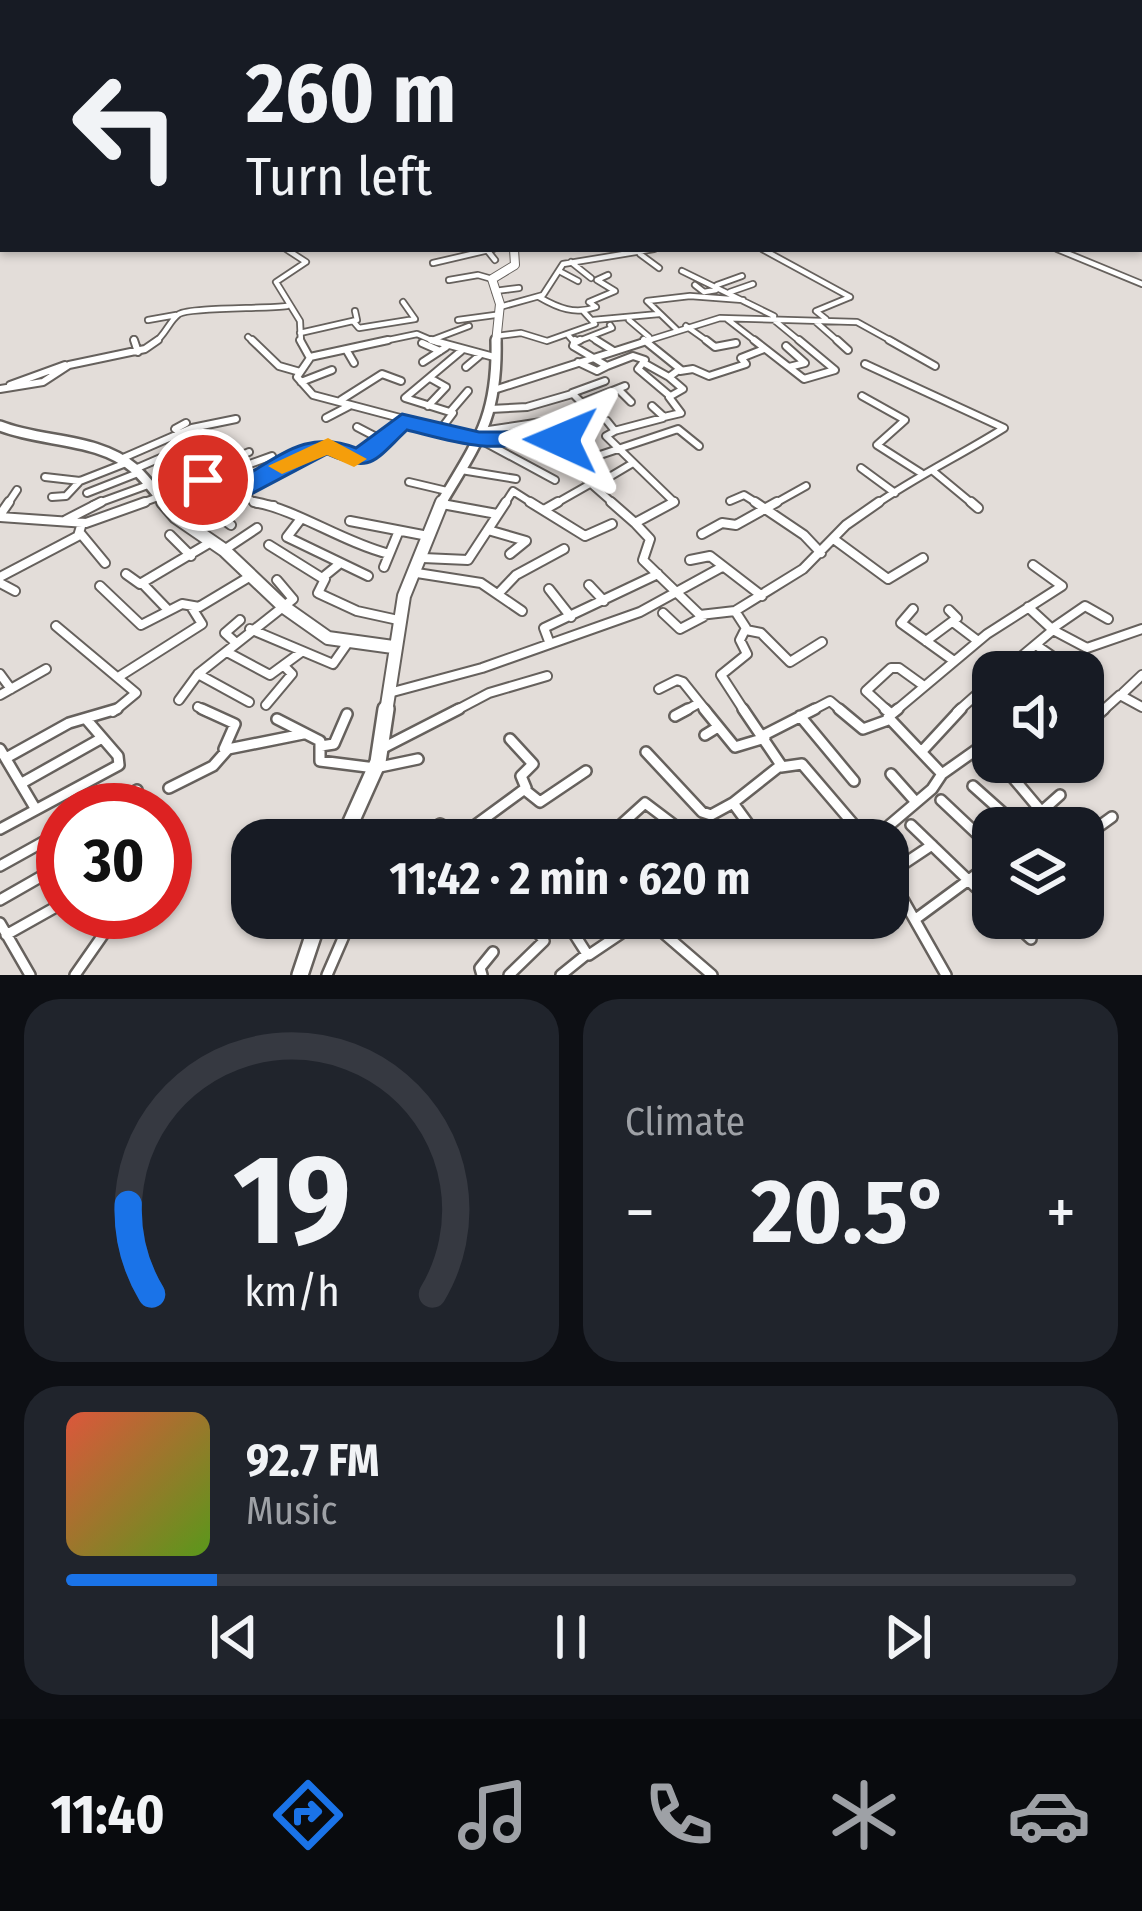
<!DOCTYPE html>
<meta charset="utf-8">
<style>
:root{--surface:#171b24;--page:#20242c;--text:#f1f3f6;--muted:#9ea1a6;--line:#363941;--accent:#1a73e8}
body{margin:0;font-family:"Fira Sans Condensed",sans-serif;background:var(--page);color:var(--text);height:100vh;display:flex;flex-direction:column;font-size:45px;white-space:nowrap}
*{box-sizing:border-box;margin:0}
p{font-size:39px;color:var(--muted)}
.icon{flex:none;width:66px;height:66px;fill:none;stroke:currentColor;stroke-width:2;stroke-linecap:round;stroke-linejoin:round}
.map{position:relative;height:975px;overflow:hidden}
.side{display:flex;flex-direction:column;gap:24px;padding:24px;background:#0d0f14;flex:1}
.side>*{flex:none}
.banner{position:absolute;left:0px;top:0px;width:1143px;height:252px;box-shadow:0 3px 9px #0004;background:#171b24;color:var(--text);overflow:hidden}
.buttons{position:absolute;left:972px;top:651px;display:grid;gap:24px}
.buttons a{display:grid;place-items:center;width:132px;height:132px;border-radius:24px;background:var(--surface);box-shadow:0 3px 9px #0004;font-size:60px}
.speed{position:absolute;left:36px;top:783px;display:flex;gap:24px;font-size:60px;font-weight:700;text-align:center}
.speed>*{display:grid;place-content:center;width:156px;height:156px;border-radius:50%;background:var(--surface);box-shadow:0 3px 9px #0004;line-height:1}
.speed .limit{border:18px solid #d22;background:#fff;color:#111}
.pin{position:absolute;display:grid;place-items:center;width:102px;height:102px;color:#fff;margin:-51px;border:6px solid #fff;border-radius:50%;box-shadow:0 3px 12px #0007}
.me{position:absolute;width:132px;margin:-66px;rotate:271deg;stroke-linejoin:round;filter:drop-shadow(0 0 9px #0008)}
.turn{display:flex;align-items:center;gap:42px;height:252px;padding:0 48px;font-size:54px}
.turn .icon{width:156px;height:156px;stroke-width:2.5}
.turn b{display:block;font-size:84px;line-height:102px}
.big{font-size:90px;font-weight:700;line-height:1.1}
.side .tile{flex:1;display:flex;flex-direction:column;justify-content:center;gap:18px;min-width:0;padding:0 42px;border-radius:36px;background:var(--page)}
.side .dial{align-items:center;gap:0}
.dial svg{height:312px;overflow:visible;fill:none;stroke:var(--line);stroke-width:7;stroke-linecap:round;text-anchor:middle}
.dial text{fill:var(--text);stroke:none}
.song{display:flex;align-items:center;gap:36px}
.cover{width:144px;height:144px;border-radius:18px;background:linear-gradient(135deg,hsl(10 70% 55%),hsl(90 70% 35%))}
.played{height:12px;border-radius:6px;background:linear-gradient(90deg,var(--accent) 15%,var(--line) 15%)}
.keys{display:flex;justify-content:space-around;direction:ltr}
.heat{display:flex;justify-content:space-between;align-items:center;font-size:66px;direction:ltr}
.side .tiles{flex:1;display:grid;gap:24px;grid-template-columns:1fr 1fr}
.tile:last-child{grid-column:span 2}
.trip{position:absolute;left:231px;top:819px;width:678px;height:120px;border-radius:36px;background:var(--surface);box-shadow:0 3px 9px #0004;font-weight:700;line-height:120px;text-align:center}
.dock{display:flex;height:192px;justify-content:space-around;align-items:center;background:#090b0e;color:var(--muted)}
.dock .icon{width:84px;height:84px}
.dock .current{color:var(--accent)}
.dock b{font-size:54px;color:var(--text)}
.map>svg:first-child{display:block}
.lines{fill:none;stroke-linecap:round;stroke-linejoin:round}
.street-far3-casing{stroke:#66615d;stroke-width:8}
.street-far2-casing{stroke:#66615d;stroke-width:10}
.street-far1-casing{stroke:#66615d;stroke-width:12}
.street-casing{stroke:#66615d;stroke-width:14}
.secondary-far3-casing{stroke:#66615d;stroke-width:10}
.secondary-far2-casing{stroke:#66615d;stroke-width:14}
.secondary-far1-casing{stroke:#66615d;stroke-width:16}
.secondary-casing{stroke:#66615d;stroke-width:20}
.street-far3{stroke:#fff;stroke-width:4.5}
.street-far2{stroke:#fff;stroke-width:6}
.street-far1{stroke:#fff;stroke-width:8}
.street{stroke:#fff;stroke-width:9}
.secondary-far3{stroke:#fff;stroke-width:8}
.secondary-far2{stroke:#fff;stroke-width:9}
.secondary-far1{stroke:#fff;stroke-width:12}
.secondary{stroke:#fff;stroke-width:15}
.route{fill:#1a73e8;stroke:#114b97;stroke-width:3}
.slow{fill:#f59e0b}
</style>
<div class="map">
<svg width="1142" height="975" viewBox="0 0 1142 975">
<rect width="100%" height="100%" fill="#e3ddd9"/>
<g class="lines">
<defs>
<path id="street-far3" d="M 286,249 L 306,262 L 276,282 L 300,321 L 301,343
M 762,249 L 850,297
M 1057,249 L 1142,284
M 487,250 L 495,260
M 640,254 L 659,268
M 571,262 L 591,278
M 433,263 L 493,249
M 682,271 L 774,316
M 561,272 L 578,281
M 449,280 L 478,275 L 492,279
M 695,285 L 704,292 L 716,290
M 717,285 L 742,276
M 495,291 L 519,288
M 730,292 L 753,284
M 539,297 C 558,308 575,315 596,307 L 589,302 L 615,291 L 597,280 L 608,275
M 500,307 L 543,295 L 563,264 L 654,249
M 727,319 L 758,343
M 826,319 L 816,311 L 850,297
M 148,320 L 176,315
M 458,320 L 495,315
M 593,320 L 659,314
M 629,320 L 649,337
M 774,320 L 802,343
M 353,321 L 359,328 L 415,319 L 403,302
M 816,322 L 840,343
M 686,326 L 710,343
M 676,329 L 647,301 L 690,296 L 743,300
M 300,333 L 357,320 L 355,311
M 568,335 L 575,343
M 497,336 L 521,333 L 547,341 L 595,324 L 584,312
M 248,337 L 255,343
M 592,338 L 601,343
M 134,339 L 135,343
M 432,340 L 469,326
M 644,340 L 648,343
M 576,342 L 612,328 L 610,325
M 154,343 C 165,336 169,321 179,314 C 190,307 265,309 287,306
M 374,343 L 417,334 L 438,343
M 640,343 L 720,318 L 857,322 L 895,343"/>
<path id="street-far2" d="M 134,340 L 138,352
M 252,340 L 279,366 L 300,372
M 300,340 L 310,358 L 297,377 L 313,395 L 476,438
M 431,340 L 494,357
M 575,340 L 573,346 L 607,366 L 633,356 L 645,360 L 638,369 L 670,396
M 596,340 L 612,350
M 644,340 L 680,369 L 669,377 L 683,389 L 669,397 L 681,413 L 664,417 L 652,406
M 706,340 L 715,347 L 736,343
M 754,340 L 804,379 L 835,370 L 799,340
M 837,340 L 848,350
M 889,340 L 935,366
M 576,342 L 580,340
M 422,343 L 440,351
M 786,346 L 805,363 L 789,367
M 347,351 L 354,363
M 310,357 L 388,340
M 423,362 L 446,347
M 578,362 L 597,371 L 607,366
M 644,363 L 669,377
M 865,364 L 1004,428 C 961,455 917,476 875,505
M 466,367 L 479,356
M 680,371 L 693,369 L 709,376 L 746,364 L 741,358 L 764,349
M 301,382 L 332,370
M 10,385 L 65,365
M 0,389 L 43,382 L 69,365 L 145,349 L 158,340
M 497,389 L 650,340
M 618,389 L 631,402
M 862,396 L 905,420 L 877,445 L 921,473
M 341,400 L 382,374 L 401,381
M 582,403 L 625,386
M 428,406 L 446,387 L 430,378
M 490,409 L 527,407 L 572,394
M 450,412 L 468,391
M 326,418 L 349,406
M 607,421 L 615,431 L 606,436 L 674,502 L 669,505
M 357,427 L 382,440
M 441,429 L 453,413 L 405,398 L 461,351
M 482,431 L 548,421 L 582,409 L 585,406 L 572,393 L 605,381
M 614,431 L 663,418
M 180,433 L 175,429 L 186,423
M 479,439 L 555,480
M 483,439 L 513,440 L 539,456
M 513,440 L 540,429 L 566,444
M 123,458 L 192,428 L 236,419
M 861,468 L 895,493
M 135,469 L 202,440
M 461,470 L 516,479
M 933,471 L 974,505
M 45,477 L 80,481 L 126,463
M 221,477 L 213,468 L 249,452
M 219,478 L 257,504 L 274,505
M 409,482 L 447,491
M 590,483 L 615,505
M 596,485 L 633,463
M 204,492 L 215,505
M 87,493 L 138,473
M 236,493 L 326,446 L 360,459 L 402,421
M 52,497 L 66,496 L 80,481
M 730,501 L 744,495 L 760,505
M 442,504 L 447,505
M 7,505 L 17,490
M 93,505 L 148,485
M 136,505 L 272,456
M 504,505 L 513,491 L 535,505
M 553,505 L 590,484 L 573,464 L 678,429 L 699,446
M 772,505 L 806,486"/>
<path id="street-far1" d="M 254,502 C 298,510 340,541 389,554
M 530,502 L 585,536 L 612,524
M 611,502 L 635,523
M 674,502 L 635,523 L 650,539 L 643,560 L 700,615 L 735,611
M 755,502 L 804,535 L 821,553
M 971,502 L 978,508
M 442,504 L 497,514
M 209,509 L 231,525
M 544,510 L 558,502
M 0,515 L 9,502
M 0,517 L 86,523 L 145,502
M 66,520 L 101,502
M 185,520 L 215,505 L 212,502
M 300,520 L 287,537 L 368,576
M 350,521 L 428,536
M 488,530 L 526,541 L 510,554
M 81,534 L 105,563
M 702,534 L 722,523 L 736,525 L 777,502
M 170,535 L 191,556
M 835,540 L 888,579 L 923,558
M 269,545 L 322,578 L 338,565
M 227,548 L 257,528
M 423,558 L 468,560 L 506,502
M 690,560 L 710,556 L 762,596
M 384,567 L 398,533
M 417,573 L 481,583 L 522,611
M 126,574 L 140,584 L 211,542
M 0,577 L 78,536 L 82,523
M 325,579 L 318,593 L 357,611 L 398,620
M 0,583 L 15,591
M 142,583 L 168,610
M 589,585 L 604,601
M 100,586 L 141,625 L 182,604 L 199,607 L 249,577
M 549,589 L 571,617
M 498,594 L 516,575 L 564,549
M 913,609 L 901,623 L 954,661
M 663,613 L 680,629 L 703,617
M 953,622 L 978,641
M 56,626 L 136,693 L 113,712
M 1053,628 L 1085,606 L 1108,619
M 250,629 L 333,664 L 347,644
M 746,630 L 761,633 L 790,662 L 822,642
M 1053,630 L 1087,648 L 1142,629
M 926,641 L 957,618 L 949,610
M 235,642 L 225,633 L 240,620
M 550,644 L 544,628 L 658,574
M 1036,645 L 1072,670
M 227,652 L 270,675 L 300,653
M 1016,661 L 1030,672
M 1003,672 L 1053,630 L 1028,607
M 0,674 L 11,689
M 198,674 L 249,702
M 120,676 L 202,624 L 192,608
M 659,689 L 677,680 L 683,682 L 707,712
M 389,693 L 482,668 L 640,612 L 722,567
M 1123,693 L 1142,675
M 0,695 L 46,669
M 179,700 L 198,674 L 293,599 L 277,580
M 266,705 L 292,674 L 284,666
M 198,707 L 208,712
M 1083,707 L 1089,712
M 453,712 L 489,693 L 547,676
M 683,712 L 699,703
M 745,712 L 721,675 L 747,654 L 740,640 L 746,628 L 735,611 L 803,569 L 846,525 L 879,502
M 809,712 L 830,701 L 843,712
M 889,712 L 866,691 L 891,668 L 899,668 L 924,686
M 894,712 L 987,634 L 1062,586 L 1033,565
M 957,712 L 993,680
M 1101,712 L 1120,695 L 1142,707"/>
<path id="street" d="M 202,709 L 235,724 L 224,749
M 704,709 L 735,747 L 765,738
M 743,709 L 781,765 L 733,803 L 760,840
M 839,709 L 863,729 L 888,720
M 885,709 L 891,714
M 1085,709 L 1095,717
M 675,716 L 688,709
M 800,716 L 854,781
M 277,719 L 320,741 L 320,761 L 375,768 L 418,759
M 1083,727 L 1104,709
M 705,735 L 718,727
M 764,735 L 815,709
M 321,746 L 334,744 L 347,714
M 383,748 L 459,709
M 0,749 L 35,808
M 924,749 L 961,709
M 646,752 L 702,812 L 711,815 L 733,803
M 6,758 L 69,723 L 117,709
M 1037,762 L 1014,779 L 1046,817 L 1038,828
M 781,767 L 802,764 L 867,840
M 891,774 L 915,801
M 942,774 L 993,738
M 22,783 L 102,738
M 973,786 L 1020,828
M 169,788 L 213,766 L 228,749 L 303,734
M 525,790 L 540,802 L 586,771
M 941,800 L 993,849
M 101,810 L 137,790
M 1042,811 L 1060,795
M 1046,817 L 1062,828
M 911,825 L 993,904
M 0,829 L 119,765 L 118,756 L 86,719
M 1083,838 L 1112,817
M 420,840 L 440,824 L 462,835 L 526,788 L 521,776 L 533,764 L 510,739
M 616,840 L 613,832 L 645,803 L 694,840
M 872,840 L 932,789 L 942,774 L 888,717 L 898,709
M 905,863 L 932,845
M 0,866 L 63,831
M 888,873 L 946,975
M 0,900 L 63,864
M 646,918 L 712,975
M 758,918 L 762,922
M 917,918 L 993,862
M 1008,918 L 1031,939
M 0,923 L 30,975
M 6,935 L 63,903
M 589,955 L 644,918
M 75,975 L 119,912
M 327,975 L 347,929
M 482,975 L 480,968 L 493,952
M 509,975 L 544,941 L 528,918
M 561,975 L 587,954 L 564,918"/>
<path id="secondary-far3" d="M 496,343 L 500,304 L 492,279 L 515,265 L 514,249"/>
<path id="secondary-far2" d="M 0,426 C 43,443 98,437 135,469 C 146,479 156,493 166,505
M 440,505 C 478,441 498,417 496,340"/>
<path id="secondary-far1" d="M 163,502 L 176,517 L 224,550 L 284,607 L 328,638 L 393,647
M 386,712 L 404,596 L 442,502"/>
<path id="secondary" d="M 343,840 L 378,762 L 386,709
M 300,975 L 319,918"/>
</defs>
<use href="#street-far3" class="street-far3-casing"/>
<use href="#street-far2" class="street-far2-casing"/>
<use href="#street-far1" class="street-far1-casing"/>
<use href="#street" class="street-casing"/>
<use href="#secondary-far3" class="secondary-far3-casing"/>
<use href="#secondary-far2" class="secondary-far2-casing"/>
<use href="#secondary-far1" class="secondary-far1-casing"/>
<use href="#secondary" class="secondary-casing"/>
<use href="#street-far3" class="street-far3"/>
<use href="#street-far2" class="street-far2"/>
<use href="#street-far1" class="street-far1"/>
<use href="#street" class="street"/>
<use href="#secondary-far3" class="secondary-far3"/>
<use href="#secondary-far2" class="secondary-far2"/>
<use href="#secondary-far1" class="secondary-far1"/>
<use href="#secondary" class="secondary"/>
</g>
<linearGradient id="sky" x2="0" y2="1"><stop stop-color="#a1a3ab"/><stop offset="0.46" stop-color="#f2f0ee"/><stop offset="1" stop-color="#f2f0ee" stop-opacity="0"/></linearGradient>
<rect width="1142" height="254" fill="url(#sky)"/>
<path class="route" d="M 402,414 L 479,432 L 510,432 L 540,421 L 574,440 L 561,448 L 539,438 C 494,456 451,441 407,430 C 374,461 372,474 327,454 L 236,502 L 213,487 L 193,486 L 189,480 L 193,474 L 219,470 L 238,480 C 279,457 308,428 356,448 Z"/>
<path class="slow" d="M 328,438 L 367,459 L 354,467 L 327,455 L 282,474 L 268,466 Z"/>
</svg>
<div class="buttons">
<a><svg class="icon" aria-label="sound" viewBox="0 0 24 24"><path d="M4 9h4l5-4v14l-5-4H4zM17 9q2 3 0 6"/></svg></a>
<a><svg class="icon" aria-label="layers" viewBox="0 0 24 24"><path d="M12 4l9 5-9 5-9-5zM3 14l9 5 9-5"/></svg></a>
</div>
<div class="speed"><div class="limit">30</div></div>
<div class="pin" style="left:203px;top:480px;background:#d93025"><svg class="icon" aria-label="arrive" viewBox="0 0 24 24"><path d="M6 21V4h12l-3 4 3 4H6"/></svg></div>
<svg class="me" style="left:561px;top:440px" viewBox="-20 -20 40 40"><path d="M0-17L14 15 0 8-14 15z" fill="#1a73e8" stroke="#fff" stroke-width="4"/></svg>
<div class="trip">11:42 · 2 min · 620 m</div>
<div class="banner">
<div class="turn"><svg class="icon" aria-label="left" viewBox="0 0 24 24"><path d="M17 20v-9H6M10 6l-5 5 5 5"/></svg><div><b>260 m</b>Turn left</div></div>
</div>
</div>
<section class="side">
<div class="tiles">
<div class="tile dial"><svg viewBox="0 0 100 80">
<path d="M14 69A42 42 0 1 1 86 69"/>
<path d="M14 69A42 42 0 0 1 8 46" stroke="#1a73e8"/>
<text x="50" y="56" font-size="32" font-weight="700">19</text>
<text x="50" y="72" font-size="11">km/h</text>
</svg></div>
<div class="tile"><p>Climate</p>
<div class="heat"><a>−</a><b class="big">20.5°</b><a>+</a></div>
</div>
<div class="tile">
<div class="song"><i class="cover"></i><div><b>92.7 FM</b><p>Music</p></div></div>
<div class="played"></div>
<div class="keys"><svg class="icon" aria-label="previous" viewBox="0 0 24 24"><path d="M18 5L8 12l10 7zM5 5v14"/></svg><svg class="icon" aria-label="pause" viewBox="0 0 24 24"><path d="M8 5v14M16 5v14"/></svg><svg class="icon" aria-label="next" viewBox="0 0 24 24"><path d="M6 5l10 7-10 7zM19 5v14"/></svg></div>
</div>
</div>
</section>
<nav class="dock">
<b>11:40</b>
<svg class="icon current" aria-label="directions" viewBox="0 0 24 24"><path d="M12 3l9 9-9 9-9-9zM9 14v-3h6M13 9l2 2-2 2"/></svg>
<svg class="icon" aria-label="music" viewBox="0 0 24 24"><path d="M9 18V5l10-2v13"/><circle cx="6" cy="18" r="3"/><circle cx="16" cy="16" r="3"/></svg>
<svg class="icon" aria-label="phone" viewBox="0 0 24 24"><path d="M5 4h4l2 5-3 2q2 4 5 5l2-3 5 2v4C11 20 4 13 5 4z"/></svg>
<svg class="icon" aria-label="climate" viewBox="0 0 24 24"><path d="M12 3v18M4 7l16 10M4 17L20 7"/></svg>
<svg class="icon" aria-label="car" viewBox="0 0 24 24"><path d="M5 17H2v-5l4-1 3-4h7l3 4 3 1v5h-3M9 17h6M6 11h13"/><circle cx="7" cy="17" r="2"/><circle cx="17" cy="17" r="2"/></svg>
</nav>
